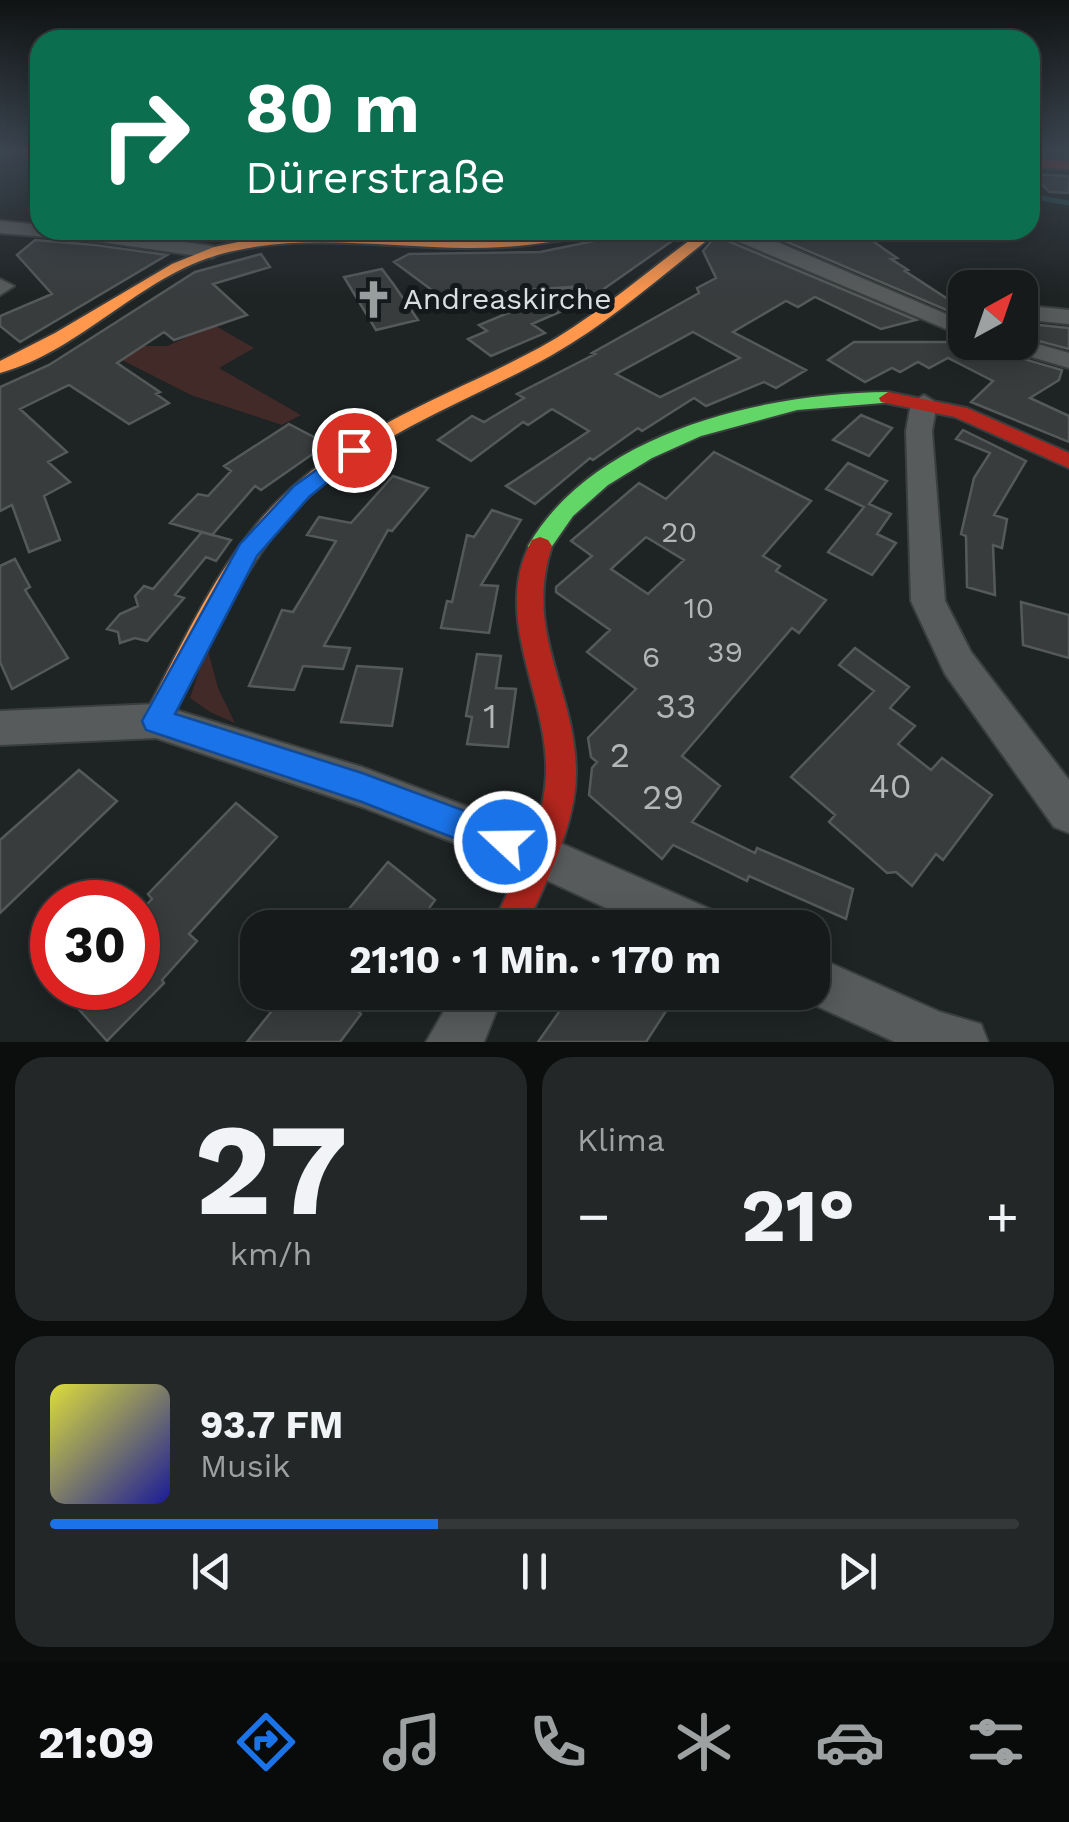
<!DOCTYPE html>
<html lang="de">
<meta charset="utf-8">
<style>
:root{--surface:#161a1a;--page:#232727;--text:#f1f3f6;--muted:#9ea1a2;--line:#353839;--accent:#1a73e8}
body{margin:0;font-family:"Work Sans",sans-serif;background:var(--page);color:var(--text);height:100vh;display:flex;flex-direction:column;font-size:38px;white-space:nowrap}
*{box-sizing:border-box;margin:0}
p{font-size:32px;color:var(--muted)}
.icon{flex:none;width:55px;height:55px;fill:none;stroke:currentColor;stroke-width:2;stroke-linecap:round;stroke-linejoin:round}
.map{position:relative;height:1042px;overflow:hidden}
.details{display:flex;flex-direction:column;gap:15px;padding:15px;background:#0c0e0e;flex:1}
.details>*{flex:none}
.banner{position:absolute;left:30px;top:30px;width:1010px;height:210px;border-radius:30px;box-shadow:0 5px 25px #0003,0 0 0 2px var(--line);background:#0b6e4f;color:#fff;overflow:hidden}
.needle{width:65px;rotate:40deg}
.tools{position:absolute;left:948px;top:270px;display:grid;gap:20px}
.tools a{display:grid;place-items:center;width:90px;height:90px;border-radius:20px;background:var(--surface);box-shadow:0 5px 25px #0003,0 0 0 2px var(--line);font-size:50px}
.speed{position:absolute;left:30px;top:880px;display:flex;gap:20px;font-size:50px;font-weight:700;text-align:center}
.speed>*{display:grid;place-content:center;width:130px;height:130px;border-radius:50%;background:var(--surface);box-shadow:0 5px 25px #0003,0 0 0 2px var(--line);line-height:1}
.speed .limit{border:15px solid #d22;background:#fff;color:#111}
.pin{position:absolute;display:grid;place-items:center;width:85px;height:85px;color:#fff;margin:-42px;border:5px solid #fff;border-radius:50%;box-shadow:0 2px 10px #0007}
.me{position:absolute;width:110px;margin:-55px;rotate:291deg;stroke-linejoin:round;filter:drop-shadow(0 0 8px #0008)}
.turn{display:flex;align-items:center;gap:35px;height:210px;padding:0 50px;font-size:45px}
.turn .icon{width:130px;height:130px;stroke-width:2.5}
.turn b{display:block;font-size:70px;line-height:85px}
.big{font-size:75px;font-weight:700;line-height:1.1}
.details .tile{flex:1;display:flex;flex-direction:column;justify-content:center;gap:15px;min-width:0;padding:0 35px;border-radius:30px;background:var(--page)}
.details .dial{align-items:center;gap:0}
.dial b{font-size:130px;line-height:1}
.song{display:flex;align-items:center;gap:30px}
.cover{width:120px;height:120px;border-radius:15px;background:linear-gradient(135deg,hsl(60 70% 55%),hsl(240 70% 35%))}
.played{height:10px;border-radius:5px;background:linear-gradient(90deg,var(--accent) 40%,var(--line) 40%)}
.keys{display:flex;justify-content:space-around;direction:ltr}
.heat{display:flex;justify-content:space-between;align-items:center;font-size:55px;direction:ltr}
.details .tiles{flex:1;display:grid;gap:15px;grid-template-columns:1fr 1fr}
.tile:last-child{grid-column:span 2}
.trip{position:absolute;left:240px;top:910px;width:590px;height:100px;border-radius:30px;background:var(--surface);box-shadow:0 5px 25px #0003,0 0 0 2px var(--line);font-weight:700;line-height:100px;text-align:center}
.menu{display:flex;height:160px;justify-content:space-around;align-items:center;background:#090a0a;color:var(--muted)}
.menu .icon{width:70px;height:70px}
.menu .selected{color:var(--accent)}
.menu b{font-size:45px;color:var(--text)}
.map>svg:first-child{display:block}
.green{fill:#412a28}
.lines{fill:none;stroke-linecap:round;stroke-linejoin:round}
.stream{stroke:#25474b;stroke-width:5}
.building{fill:#393c3d;stroke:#555959;stroke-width:2.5;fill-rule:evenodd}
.street-casing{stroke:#3a3e3e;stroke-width:4}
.fast-casing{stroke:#3a3e3e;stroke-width:4}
.slow-casing{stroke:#3a3e3e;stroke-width:4}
.jam-casing{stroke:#3a3e3e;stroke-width:4}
.street{fill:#585b5b;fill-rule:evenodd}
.fast{fill:#63d668;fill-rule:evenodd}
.slow{fill:#ff974d;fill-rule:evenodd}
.jam{fill:#b3261e;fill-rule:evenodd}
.route{fill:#1a73e8;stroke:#114b97;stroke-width:2.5}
.labels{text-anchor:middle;stroke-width:10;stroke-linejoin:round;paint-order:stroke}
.far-poi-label{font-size:30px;fill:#dadedf;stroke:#141a1b;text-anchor:start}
.number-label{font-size:30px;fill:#b2b6b6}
.near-number-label{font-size:35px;fill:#b2b6b6}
</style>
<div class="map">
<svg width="1069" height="1042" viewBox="0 0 1069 1042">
<rect width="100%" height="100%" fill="#1e2323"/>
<path class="green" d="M 214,325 L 254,348 L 219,368 L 301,415 L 282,425 L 191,395 L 122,360 L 143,346 L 167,346 Z
M 207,647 L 218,688 L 235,723 L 210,712 L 190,698 Z"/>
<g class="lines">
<path class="stream" d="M 1030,196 L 1069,203"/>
</g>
<path class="building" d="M 1033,174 L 1069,176 L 1069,193 L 1049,192 Z
M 127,230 L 263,230 L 205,241 Z
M 648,230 L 682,230 L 682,234 L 588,300 L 585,286 L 440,296 L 394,262 L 409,254 L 540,252 Z
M 759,230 L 857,230 L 897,258 L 891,259 L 908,270 L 905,271 L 963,309 L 951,312 Z
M 716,236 L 916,320 L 881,329 L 815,297 L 798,307 L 786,301 L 733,332 L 806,370 L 776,388 L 764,382 L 706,406 L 694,398 L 642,431 L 638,428 L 593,460 L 590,458 L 535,504 L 506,486 L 589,431 L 552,409 L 528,425 L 523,422 L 471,461 L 438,440 L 472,416 L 484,422 L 524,398 L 517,394 L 595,354 L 592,353 L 699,293 L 697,288 L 716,278 L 703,251 ZM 693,332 L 740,358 L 660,397 L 616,374 Z
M 35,240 L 95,245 L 167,255 L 20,342 L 0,326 L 0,316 L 52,294 L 17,255 Z
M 261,254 L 270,267 L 213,284 L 247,315 L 174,340 L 164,332 L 117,363 L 160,392 L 156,394 L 169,403 L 129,424 L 69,385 L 20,409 L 67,452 L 48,462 L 70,482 L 44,496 L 60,540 L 29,552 L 12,505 L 0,511 L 0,387 L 49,365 L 195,272 Z
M 382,269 L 394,285 L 418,320 L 376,330 L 344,277 Z
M 571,287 L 578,304 L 532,324 L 545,333 L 491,356 L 468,339 L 487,331 L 479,325 Z
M 1020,323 L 1069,328 L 1069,349 L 1020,336 Z
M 854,342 L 984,342 L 996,351 L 1062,370 L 1059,380 L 1030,398 L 1069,416 L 1069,442 L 971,402 L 993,381 L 948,358 L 929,368 L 918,362 L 900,372 L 892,368 L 865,382 L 828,360 Z
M 861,415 L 892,428 L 869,456 L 833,440 Z
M 289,424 L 327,444 L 261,490 L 255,486 L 212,535 L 170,523 L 198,494 L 208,496 L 231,471 L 224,466 Z
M 963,430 L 1026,461 L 994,515 L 1007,519 L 1002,548 L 993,545 L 995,595 L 967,587 L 966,536 L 961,534 L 974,478 L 990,453 L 956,439 Z
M 714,452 L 811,501 L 763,556 L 780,566 L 776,571 L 826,600 L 799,633 L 792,628 L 682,756 L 720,786 L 692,822 L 755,853 L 757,848 L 853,889 L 846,919 L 749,876 L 747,881 L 673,845 L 662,859 L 589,795 L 592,768 L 597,762 L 591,757 L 588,738 L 636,689 L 587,652 L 610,630 L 556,592 L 556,587 L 592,556 L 571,541 L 639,483 L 666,499 ZM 646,537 L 684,560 L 648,594 L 611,569 Z
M 848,463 L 887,481 L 869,504 L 891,514 L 877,534 L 896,543 L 872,575 L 828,552 L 864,507 L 826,489 Z
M 393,476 L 428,488 L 392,531 L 388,530 L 324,646 L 350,648 L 343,669 L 303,666 L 294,690 L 249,686 L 282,610 L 293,612 L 336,541 L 307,535 L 319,517 L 351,523 Z
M 492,510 L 521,520 L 481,585 L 498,586 L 489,633 L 441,628 L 447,601 L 452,602 L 467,535 L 474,537 Z
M 202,532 L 231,540 L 216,561 L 206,557 L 175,595 L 184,598 L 147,641 L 135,638 L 120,643 L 118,632 L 107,629 L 120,614 L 138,606 L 135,596 L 144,586 L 153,589 Z
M 15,559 L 30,587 L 25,590 L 68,658 L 12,689 L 0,662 L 0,566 Z
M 1021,602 L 1069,615 L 1069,658 L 1023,645 Z
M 855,648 L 909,687 L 890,708 L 915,726 L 898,744 L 931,770 L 942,758 L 992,795 L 943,860 L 936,854 L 912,886 L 896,872 L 887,873 L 829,822 L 835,815 L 791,777 L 874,691 L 839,665 Z
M 477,654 L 501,656 L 496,688 L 516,689 L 508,747 L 467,744 L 472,717 L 466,716 Z
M 357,666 L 402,669 L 392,726 L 341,722 Z
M 79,770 L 117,801 L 0,913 L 0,840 Z
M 236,803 L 277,837 L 189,934 L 197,941 L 162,980 L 164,983 L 107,1041 L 60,988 L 138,988 L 138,914 L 152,899 L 148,894 Z
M 388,862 L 435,900 L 415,928 L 333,928 Z
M 287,992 L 366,992 L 355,1008 L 361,1014 L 340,1042 L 247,1042 Z
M 573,992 L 651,992 L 668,1008 L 646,1042 L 538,1042 Z"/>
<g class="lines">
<defs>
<path id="street" d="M 0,221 L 40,225 L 40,230 L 100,230 L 212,246 L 222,252 L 212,258 L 95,241 L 0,233 Z
M 711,230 L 756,233 L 965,322 L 965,337 Z
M 0,279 L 14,286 L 0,295 Z
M 1020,305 L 1069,310 L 1069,324 L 1020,319 Z
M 1020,339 L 1069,353 L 1069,368 L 997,347 L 994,342 L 1020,342 Z
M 924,395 L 937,403 L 932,431 L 945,601 L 971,652 L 1069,780 L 1069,833 L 1054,827 L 945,674 L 911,601 L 906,431 L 911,403 Z
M 156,704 L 362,767 L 540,834 L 717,912 L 724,928 L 649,928 L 529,872 L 362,807 L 156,738 L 0,745 L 0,711 Z
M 812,955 L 940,1012 L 981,1024 L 988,1042 L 895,1042 L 795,996 L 794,992 L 812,992 Z
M 455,992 L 504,992 L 484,1042 L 426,1042 Z"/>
<path id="fast" d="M 888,392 L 897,398 L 895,402 L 797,410 L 701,436 L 652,458 L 608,485 L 573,516 L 548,552 L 532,552 L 528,546 C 594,431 766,393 888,392 Z"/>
<path id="slow" d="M 569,230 L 608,230 L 601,234 C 568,239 535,245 503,247 C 410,253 312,229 221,254 C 140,276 81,351 0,373 L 0,361 L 55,333 L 172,264 L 214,247 L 248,240 L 316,235 L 502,239 Z
M 692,230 L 706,230 L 705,242 C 655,281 607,324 552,355 C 461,406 358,438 287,519 C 234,580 203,659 166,730 L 156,734 L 146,730 L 142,721 L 146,712 C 184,642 217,564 273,506 C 346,429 448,397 539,348 C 594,318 642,275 693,238 Z"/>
<path id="jam" d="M 1030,159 L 1069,161 L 1069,169 L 1030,167 Z
M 888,392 L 967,408 L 1069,453 L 1069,468 L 955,417 L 881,402 L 879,398 Z
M 540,537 L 548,540 L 552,546 C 523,634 576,689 576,773 C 576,826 546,880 526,928 L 492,928 C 512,879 544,828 546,775 C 549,695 490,617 532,540 Z"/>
</defs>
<use href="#street" class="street-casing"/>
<use href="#fast" class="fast-casing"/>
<use href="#slow" class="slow-casing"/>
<use href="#jam" class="jam-casing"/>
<use href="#street" class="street"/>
<use href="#fast" class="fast"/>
<use href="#slow" class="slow"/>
<use href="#jam" class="jam"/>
</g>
<linearGradient id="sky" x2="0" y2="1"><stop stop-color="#101313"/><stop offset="0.51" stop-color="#3b4550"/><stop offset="1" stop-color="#3b4550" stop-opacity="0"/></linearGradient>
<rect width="1069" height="297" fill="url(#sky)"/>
<path class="route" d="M 354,443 L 361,445 L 364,450 L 361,455 L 309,497 L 257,556 L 175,714 L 362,773 L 516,830 L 521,842 L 516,853 L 505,858 L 362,802 L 146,730 L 142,721 L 240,544 L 294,486 Z"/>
<defs>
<symbol id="church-bare" viewBox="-9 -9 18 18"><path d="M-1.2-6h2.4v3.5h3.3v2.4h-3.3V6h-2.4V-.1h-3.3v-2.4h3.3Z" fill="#989d9d" stroke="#141a1b" stroke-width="2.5" paint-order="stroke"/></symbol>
</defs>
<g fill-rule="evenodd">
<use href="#church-bare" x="346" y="272" width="55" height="55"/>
</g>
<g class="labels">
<g class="far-poi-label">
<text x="403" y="309">Andreaskirche</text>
</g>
<g class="number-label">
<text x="679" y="542">20</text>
<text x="699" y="618">10</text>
<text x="725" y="662">39</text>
<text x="651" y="667">6</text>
</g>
<g class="near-number-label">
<text x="676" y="718">33</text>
<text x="490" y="728">1</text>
<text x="620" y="767">2</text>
<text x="890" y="798">40</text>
<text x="663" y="809">29</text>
</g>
</g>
</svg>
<div class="tools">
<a><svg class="needle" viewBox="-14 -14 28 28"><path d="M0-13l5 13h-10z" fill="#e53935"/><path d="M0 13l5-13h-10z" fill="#9ea1a2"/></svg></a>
</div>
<div class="speed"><div class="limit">30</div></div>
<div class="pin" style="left:354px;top:450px;background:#d93025"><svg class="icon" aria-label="arrive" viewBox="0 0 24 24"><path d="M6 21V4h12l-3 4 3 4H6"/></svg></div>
<svg class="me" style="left:505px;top:842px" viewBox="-20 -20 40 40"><circle r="17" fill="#1a73e8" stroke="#fff" stroke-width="3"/><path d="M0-11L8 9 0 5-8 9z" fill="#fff"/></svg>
<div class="trip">21:10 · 1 Min. · 170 m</div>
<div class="banner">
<div class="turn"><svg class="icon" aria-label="right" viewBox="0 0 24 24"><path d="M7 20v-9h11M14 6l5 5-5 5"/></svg><div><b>80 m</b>Dürerstraße</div></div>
</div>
</div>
<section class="details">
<div class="tiles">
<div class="tile dial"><b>27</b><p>km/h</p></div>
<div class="tile"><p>Klima</p>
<div class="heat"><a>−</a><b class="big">21°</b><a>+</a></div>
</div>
<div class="tile">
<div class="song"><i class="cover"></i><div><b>93.7 FM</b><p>Musik</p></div></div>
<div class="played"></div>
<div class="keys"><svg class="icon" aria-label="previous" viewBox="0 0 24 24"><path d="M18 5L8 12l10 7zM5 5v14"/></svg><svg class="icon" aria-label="pause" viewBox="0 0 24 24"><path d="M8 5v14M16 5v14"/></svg><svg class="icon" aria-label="next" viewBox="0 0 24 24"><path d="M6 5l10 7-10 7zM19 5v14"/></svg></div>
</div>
</div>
</section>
<nav class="menu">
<b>21:09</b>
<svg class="icon selected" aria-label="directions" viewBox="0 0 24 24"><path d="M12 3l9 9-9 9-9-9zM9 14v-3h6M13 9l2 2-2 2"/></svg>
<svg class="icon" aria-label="music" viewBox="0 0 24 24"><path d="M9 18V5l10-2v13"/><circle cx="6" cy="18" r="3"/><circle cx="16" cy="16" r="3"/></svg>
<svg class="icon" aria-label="phone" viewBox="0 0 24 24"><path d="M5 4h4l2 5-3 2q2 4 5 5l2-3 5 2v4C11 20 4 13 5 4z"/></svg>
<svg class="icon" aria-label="climate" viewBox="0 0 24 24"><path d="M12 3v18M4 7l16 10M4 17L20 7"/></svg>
<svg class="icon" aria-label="car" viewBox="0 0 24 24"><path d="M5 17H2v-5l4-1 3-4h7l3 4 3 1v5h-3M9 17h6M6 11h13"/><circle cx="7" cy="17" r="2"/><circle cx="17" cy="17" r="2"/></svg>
<svg class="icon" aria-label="filters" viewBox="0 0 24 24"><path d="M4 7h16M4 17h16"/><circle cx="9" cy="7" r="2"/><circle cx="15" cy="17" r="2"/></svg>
</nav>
